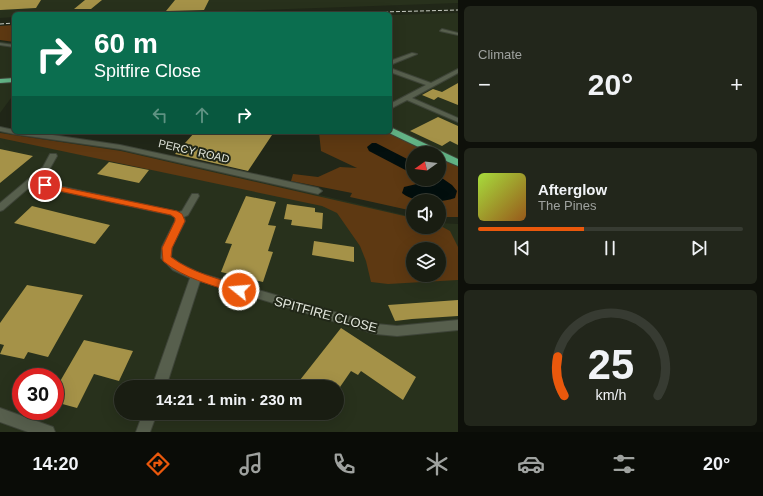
<!DOCTYPE html>
<meta charset="utf-8">
<style>
:root{--surface:#191d12;--page:#22261b;--text:#f1f3f6;--muted:#9fa29f;--line:#373b32;--accent:#ea580c}
body{margin:0;font-family:Arial,sans-serif;background:var(--page);color:var(--text);height:100vh;display:flex;flex-direction:column;font-size:15px;white-space:nowrap}
*{box-sizing:border-box;margin:0}
p{font-size:13px;color:var(--muted)}
.icon{flex:none;width:22px;height:22px;fill:none;stroke:currentColor;stroke-width:2;stroke-linecap:round;stroke-linejoin:round}
.map{position:relative;flex:1;overflow:hidden}
.drawer{display:flex;flex-direction:column;gap:6px;padding:6px;background:#0e100a;width:305px}
.drawer>*{flex:none}
.hud{position:absolute;left:12px;top:12px;width:380px;height:122px;border-radius:6px;box-shadow:0 4px 16px #0002,0 0 0 1px var(--line);background:#0b6e4f;color:#fff;overflow:hidden}
.needle{width:26px;rotate:256deg}
.controls{position:absolute;left:406px;top:146px;display:grid;gap:8px}
.controls a{display:grid;place-items:center;width:40px;height:40px;border-radius:50%;background:var(--surface);box-shadow:0 4px 16px #0002,0 0 0 1px var(--line);font-size:20px}
.speed{position:absolute;left:12px;top:368px;display:flex;gap:8px;font-size:20px;font-weight:700;text-align:center}
.speed>*{display:grid;place-content:center;width:52px;height:52px;border-radius:50%;background:var(--surface);box-shadow:0 4px 16px #0002,0 0 0 1px var(--line);line-height:1}
.speed .limit{border:6px solid #d22;background:#fff;color:#111}
.pin{position:absolute;display:grid;place-items:center;width:34px;height:34px;color:#fff;margin:-17px;border:2px solid #fff;border-radius:50%;box-shadow:0 1px 4px #0007}
.me{position:absolute;width:44px;margin:-22px;rotate:287deg;stroke-linejoin:round;filter:drop-shadow(0 0 3px #0008)}
.turn{display:flex;align-items:center;gap:14px;height:84px;padding:0 16px;font-size:18px}
.turn .icon{width:52px;height:52px;stroke-width:2.5}
.turn b{display:block;font-size:28px;line-height:34px}
.lanes{display:flex;align-items:center;height:38px;padding:0 16px;background:#0003;justify-content:center;gap:20px;direction:ltr}
.lanes .off{opacity:.35}
.big{font-size:30px;font-weight:800;line-height:1.1}
.drawer .widget{flex:1;display:flex;flex-direction:column;justify-content:center;gap:6px;min-width:0;padding:0 14px;border-radius:6px;background:var(--page)}
.drawer .dial{align-items:center;gap:0}
.dial svg{height:104px;overflow:visible;fill:none;stroke:var(--line);stroke-width:7;stroke-linecap:round;text-anchor:middle}
.dial text{fill:var(--text);stroke:none}
.song{display:flex;align-items:center;gap:12px}
.cover{width:48px;height:48px;border-radius:6px;background:linear-gradient(135deg,hsl(80 70% 55%),hsl(30 70% 35%))}
.played{height:4px;border-radius:2px;background:linear-gradient(90deg,var(--accent) 40%,var(--line) 40%)}
.keys{display:flex;justify-content:space-around;direction:ltr}
.heat{display:flex;justify-content:space-between;align-items:center;font-size:22px;direction:ltr}
.trip{position:absolute;left:114px;top:380px;width:230px;height:40px;border-radius:20px;background:var(--surface);box-shadow:0 4px 16px #0002,0 0 0 1px var(--line);font-weight:800;line-height:40px;text-align:center}
.tabs{display:flex;height:64px;justify-content:space-around;align-items:center;background:#0a0c07;color:var(--muted)}
.tabs .icon{width:28px;height:28px}
.tabs .selected{color:var(--accent)}
.tabs b{font-size:18px;color:var(--text)}
main{display:flex;flex:1;min-height:0}
.map>svg:first-child{display:block}
.built{fill:#28311c;fill-rule:evenodd}
.green{fill:#5e3912;fill-rule:evenodd}
.water{fill:#030f0e}
.building{fill:#a59248}
.lines{fill:none;stroke-linecap:round;stroke-linejoin:round}
.minor-casing{stroke:#3e4438;stroke-width:2}
.trunk-casing{stroke:#3e4438;stroke-width:2}
.minor{fill:#575f4d;fill-rule:evenodd}
.trunk{fill:#62b486;fill-rule:evenodd}
.rail{stroke:#cacec4;stroke-width:1;stroke-dasharray:4 2;stroke-linecap:butt}
.route{fill:#ea580c;stroke:#983908}
.labels{text-anchor:middle;stroke-width:4;stroke-linejoin:round;paint-order:stroke}
.street-label{font-size:11px;fill:#e3e7dd;stroke:#212718}
.near-street-label{font-size:13px;fill:#e3e7dd;stroke:#212718}
</style>
<main>
<div class="map">
<svg width="458" height="432" viewBox="0 0 458 432">
<rect width="100%" height="100%" fill="#212718"/>
<path class="built" d="M 0,0 L 458,0 L 458,3 L 147,14 L 14,14 L 14,17 L 0,18 Z
M 458,13 L 458,159 L 390,127 L 390,15 Z
M 0,41 L 14,43 L 14,78 L 0,78 Z
M 0,82 L 14,82 L 14,94 L 0,113 Z
M 0,131 L 134,151 L 413,217 L 413,227 L 439,227 L 439,223 L 458,224 L 458,432 L 0,432 ZM 413,249 L 439,249 L 439,275 L 413,275 ZM 21,377 L 55,377 L 55,411 L 21,411 ZM 121,387 L 337,387 L 337,413 L 121,413 Z"/>
<path class="green" d="M 14,25 L 14,42 L 0,40 L 0,26 Z
M 319,132 L 390,132 L 434,153 L 413,153 L 413,179 L 439,179 L 439,155 L 458,165 L 458,217 L 439,217 L 439,201 L 413,201 L 413,211 L 350,197 L 352,193 L 291,181 L 293,174 L 318,177 L 340,167 L 357,168 L 321,151 Z
M 0,133 L 121,151 L 413,218 L 413,227 L 439,227 L 439,225 L 450,231 L 458,247 L 458,280 L 388,284 L 371,282 L 366,261 L 360,246 L 337,213 L 322,206 L 0,138 ZM 413,249 L 439,249 L 439,275 L 413,275 Z"/>
<path class="water" d="M 372,143 L 376,143 L 413,162 L 413,174 L 369,151 L 367,147 Z
M 439,176 L 452,185 L 457,191 L 455,198 C 441,203 416,204 402,193 L 404,187 L 421,183 L 420,179 L 439,179 Z"/>
<path class="building" d="M 0,0 L 41,0 L 36,8 L 0,10 Z
M 85,0 L 102,0 L 91,9 L 74,9 Z
M 175,0 L 209,0 L 204,10 L 166,11 Z
M 458,83 L 458,105 L 438,97 L 434,100 L 422,95 L 433,89 L 442,92 Z
M 438,117 L 458,126 L 458,145 L 450,141 L 442,146 L 410,131 Z
M 195,132 L 274,132 L 248,171 L 175,154 Z
M 0,149 L 33,156 L 0,183 Z
M 109,162 L 149,170 L 139,183 L 97,174 Z
M 246,196 L 276,202 L 268,225 L 276,226 L 268,251 L 273,252 L 263,282 L 221,272 L 232,244 L 225,243 Z
M 287,204 L 315,208 L 315,212 L 323,213 L 322,229 L 291,225 L 292,220 L 284,219 Z
M 32,206 L 64,214 L 110,225 L 95,244 L 14,223 Z
M 314,241 L 354,247 L 354,262 L 312,255 Z
M 27,285 L 83,295 L 48,357 L 28,352 L 24,359 L 0,354 L 4,345 L 0,344 L 0,323 Z
M 458,300 L 458,316 L 412,319 L 395,321 L 388,305 Z
M 341,328 L 416,377 L 403,400 L 361,371 L 358,375 L 351,371 L 340,387 L 310,387 L 300,380 Z
M 84,340 L 133,351 L 119,381 L 94,374 L 77,408 L 55,402 L 55,390 Z"/>
<g class="lines">
<defs>
<path id="minor" d="M 442,29 L 458,33 L 458,35 L 440,31 Z
M 0,43 L 14,45 L 14,47 L 0,45 Z
M 412,53 L 417,54 L 390,65 L 390,61 Z
M 390,68 L 431,83 L 458,69 L 458,73 L 412,98 L 458,118 L 458,122 L 407,100 L 390,109 L 390,104 L 426,85 L 390,72 Z
M 0,127 L 14,130 L 14,132 L 32,132 L 120,145 L 318,188 L 322,191 L 318,194 L 120,149 L 14,134 L 0,131 Z
M 50,154 L 56,154 L 57,156 L 49,170 L 36,181 L 179,212 L 182,211 L 192,194 L 198,194 L 199,196 L 188,215 L 184,217 L 185,221 L 172,247 L 171,257 L 181,264 L 199,273 L 376,324 L 397,326 L 458,320 L 458,330 L 397,336 L 376,334 L 200,281 L 166,387 L 152,387 L 190,278 L 173,270 L 161,258 L 162,247 L 175,221 L 175,217 L 171,215 L 32,185 L 3,210 L 0,211 L 0,203 L 43,167 Z
M 0,408 L 53,427 L 55,432 L 28,432 L 0,422 Z
M 143,413 L 157,413 L 150,432 L 136,432 Z"/>
<path id="trunk" d="M 14,78 L 14,82 L 0,83 L 0,79 Z
M 390,127 L 458,159 L 458,166 L 439,158 L 439,153 L 431,153 L 387,132 L 390,132 Z"/>
</defs>
<use href="#minor" class="minor-casing"/>
<use href="#trunk" class="trunk-casing"/>
<use href="#minor" class="minor"/>
<use href="#trunk" class="trunk"/>
<path class="rail" d="M 306,14 L 458,10
M 0,24 L 14,23"/>
</g>
<path class="route" d="M 42,183 L 177,211 L 182,214 L 185,221 L 172,248 L 171,257 C 192,273 218,278 242,287 L 244,290 L 242,293 L 239,294 C 212,285 185,279 163,261 L 162,248 L 175,221 L 175,218 L 171,215 L 45,188 L 42,187 Z"/>
<g class="labels">
<g class="street-label">
<text transform="translate(194 151) rotate(13)" y="4">PERCY ROAD</text>
</g>
<g class="near-street-label">
<text transform="translate(326 314) rotate(15)" y="5">SPITFIRE CLOSE</text>
</g>
</g>
</svg>
<div class="controls">
<a><svg class="needle" viewBox="-14 -14 28 28"><path d="M0-13l5 13h-10z" fill="#e53935"/><path d="M0 13l5-13h-10z" fill="#9fa29f"/></svg></a>
<a><svg class="icon" aria-label="sound" viewBox="0 0 24 24"><path d="M4 9h4l5-4v14l-5-4H4zM17 9q2 3 0 6"/></svg></a>
<a><svg class="icon" aria-label="layers" viewBox="0 0 24 24"><path d="M12 4l9 5-9 5-9-5zM3 14l9 5 9-5"/></svg></a>
</div>
<div class="speed"><div class="limit">30</div></div>
<div class="pin" style="left:45px;top:185px;background:#d93025"><svg class="icon" aria-label="arrive" viewBox="0 0 24 24"><path d="M6 21V4h12l-3 4 3 4H6"/></svg></div>
<svg class="me" style="left:239px;top:290px" viewBox="-20 -20 40 40"><circle r="17" fill="#ea580c" stroke="#fff" stroke-width="3"/><path d="M0-11L8 9 0 5-8 9z" fill="#fff"/></svg>
<div class="trip">14:21 · 1 min · 230 m</div>
<div class="hud">
<div class="turn"><svg class="icon" aria-label="right" viewBox="0 0 24 24"><path d="M7 20v-9h11M14 6l5 5-5 5"/></svg><div><b>60 m</b>Spitfire Close</div></div>
<div class="lanes"><svg class="icon off" aria-label="left" viewBox="0 0 24 24"><path d="M17 20v-9H6M10 6l-5 5 5 5"/></svg><svg class="icon off" aria-label="ahead" viewBox="0 0 24 24"><path d="M12 20V5M6 11l6-6 6 6"/></svg><svg class="icon" aria-label="right" viewBox="0 0 24 24"><path d="M7 20v-9h11M14 6l5 5-5 5"/></svg></div>
</div>
</div>
<section class="drawer">
<div class="widget"><p>Climate</p>
<div class="heat"><a>−</a><b class="big">20°</b><a>+</a></div>
</div>
<div class="widget">
<div class="song"><i class="cover"></i><div><b>Afterglow</b><p>The Pines</p></div></div>
<div class="played"></div>
<div class="keys"><svg class="icon" aria-label="previous" viewBox="0 0 24 24"><path d="M18 5L8 12l10 7zM5 5v14"/></svg><svg class="icon" aria-label="pause" viewBox="0 0 24 24"><path d="M8 5v14M16 5v14"/></svg><svg class="icon" aria-label="next" viewBox="0 0 24 24"><path d="M6 5l10 7-10 7zM19 5v14"/></svg></div>
</div>
<div class="widget dial"><svg viewBox="0 0 100 80">
<path d="M14 69A42 42 0 1 1 86 69"/>
<path d="M14 69A42 42 0 0 1 9 39" stroke="#ea580c"/>
<text x="50" y="56" font-size="32" font-weight="700">25</text>
<text x="50" y="72" font-size="11">km/h</text>
</svg></div>
</section>
</main>
<nav class="tabs">
<b>14:20</b>
<svg class="icon selected" aria-label="directions" viewBox="0 0 24 24"><path d="M12 3l9 9-9 9-9-9zM9 14v-3h6M13 9l2 2-2 2"/></svg>
<svg class="icon" aria-label="music" viewBox="0 0 24 24"><path d="M9 18V5l10-2v13"/><circle cx="6" cy="18" r="3"/><circle cx="16" cy="16" r="3"/></svg>
<svg class="icon" aria-label="phone" viewBox="0 0 24 24"><path d="M5 4h4l2 5-3 2q2 4 5 5l2-3 5 2v4C11 20 4 13 5 4z"/></svg>
<svg class="icon" aria-label="climate" viewBox="0 0 24 24"><path d="M12 3v18M4 7l16 10M4 17L20 7"/></svg>
<svg class="icon" aria-label="car" viewBox="0 0 24 24"><path d="M5 17H2v-5l4-1 3-4h7l3 4 3 1v5h-3M9 17h6M6 11h13"/><circle cx="7" cy="17" r="2"/><circle cx="17" cy="17" r="2"/></svg>
<svg class="icon" aria-label="filters" viewBox="0 0 24 24"><path d="M4 7h16M4 17h16"/><circle cx="9" cy="7" r="2"/><circle cx="15" cy="17" r="2"/></svg>
<b>20°</b>
</nav>
